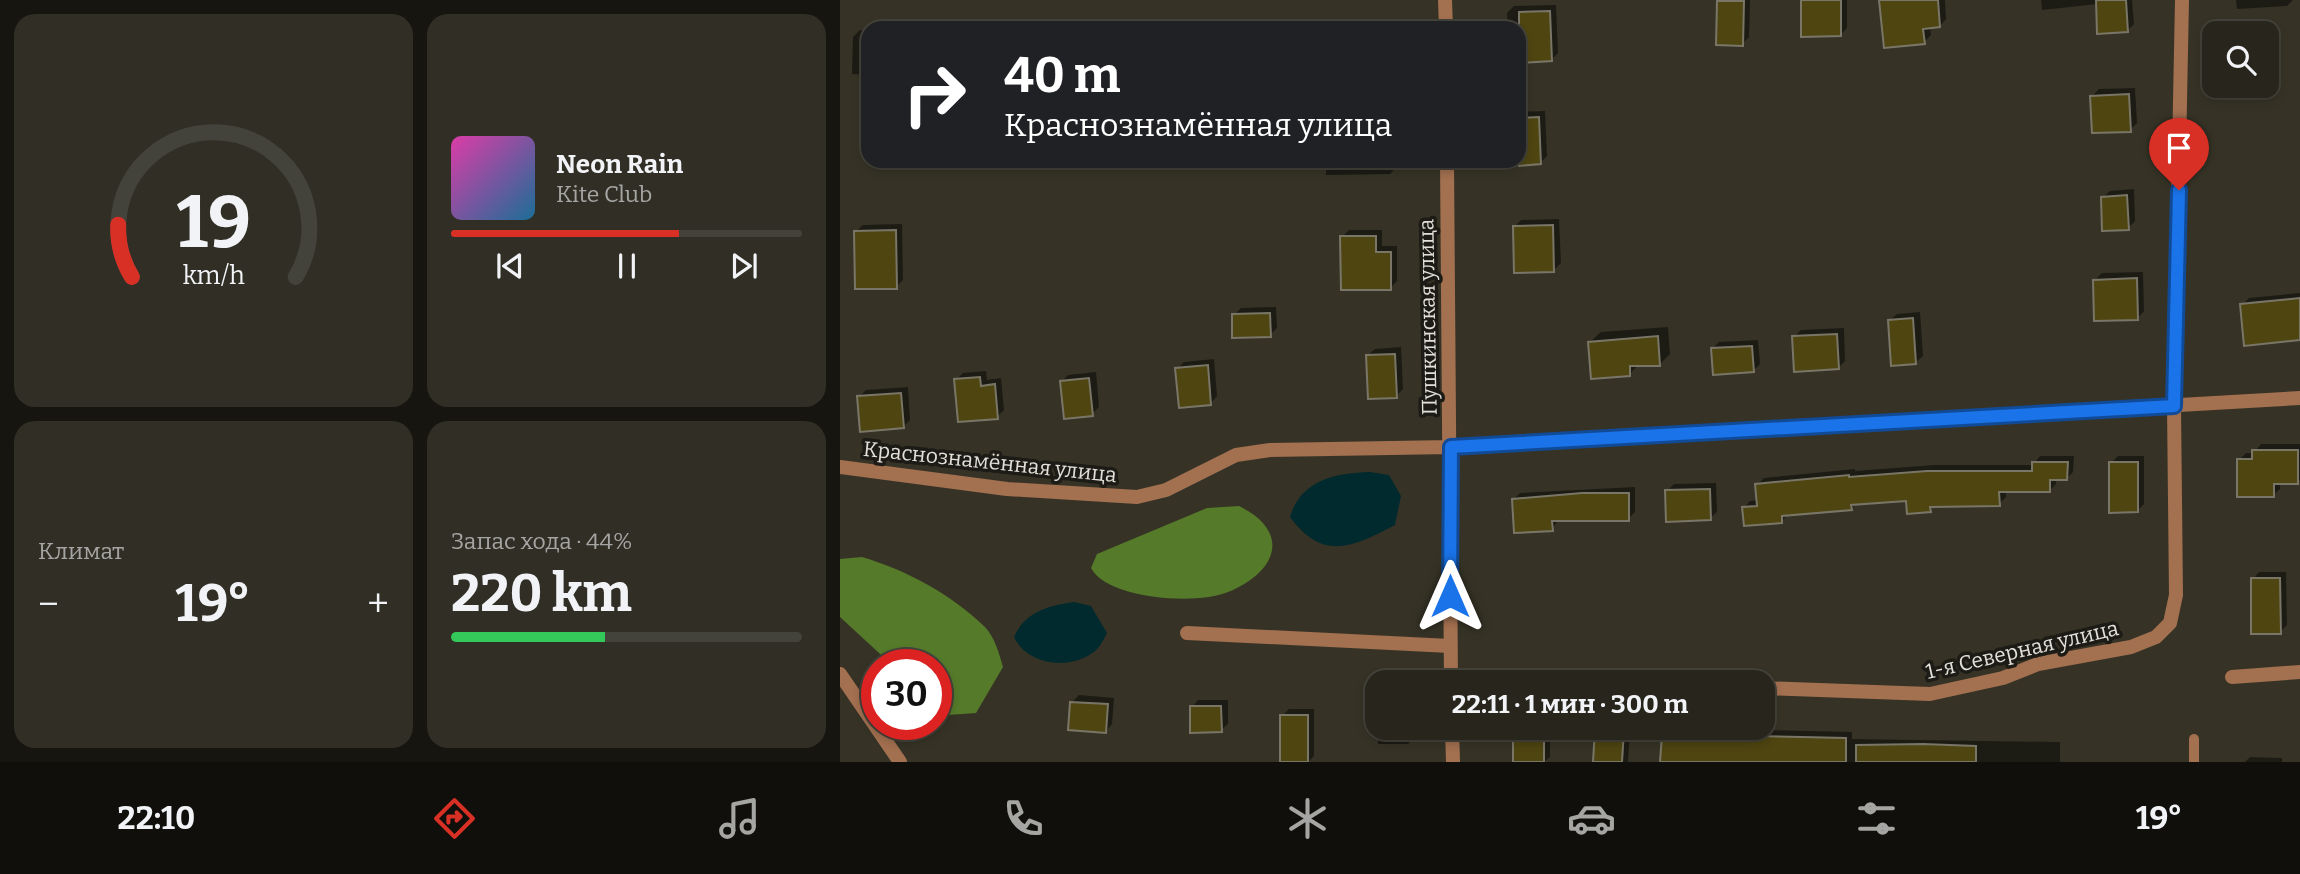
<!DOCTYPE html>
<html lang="ru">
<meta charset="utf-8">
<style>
:root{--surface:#28261c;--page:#302e25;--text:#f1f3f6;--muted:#a5a5a3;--line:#44433b;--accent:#d93025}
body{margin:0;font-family:Bitter,serif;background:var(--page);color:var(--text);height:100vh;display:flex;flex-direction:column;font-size:26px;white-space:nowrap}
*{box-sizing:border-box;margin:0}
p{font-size:23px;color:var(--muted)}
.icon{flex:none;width:38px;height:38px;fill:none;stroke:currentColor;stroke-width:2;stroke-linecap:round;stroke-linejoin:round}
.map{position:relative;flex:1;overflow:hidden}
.details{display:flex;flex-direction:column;gap:14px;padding:14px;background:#16150f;width:840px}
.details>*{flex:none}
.hud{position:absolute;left:21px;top:21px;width:665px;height:147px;border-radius:21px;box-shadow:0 4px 10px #0003,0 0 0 2px var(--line);background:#202124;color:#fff;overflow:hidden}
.fabs{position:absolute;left:1362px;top:21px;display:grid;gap:14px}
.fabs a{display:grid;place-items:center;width:77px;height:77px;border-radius:14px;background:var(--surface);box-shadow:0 4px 10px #0003,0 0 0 2px var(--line);font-size:35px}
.speed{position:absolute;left:21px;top:649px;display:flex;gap:14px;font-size:35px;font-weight:700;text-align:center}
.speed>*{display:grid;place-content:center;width:91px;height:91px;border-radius:50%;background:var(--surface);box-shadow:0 4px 10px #0003,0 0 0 2px var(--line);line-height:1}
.speed .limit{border:10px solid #d22;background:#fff;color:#111}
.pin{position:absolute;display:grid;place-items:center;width:60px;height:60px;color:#fff;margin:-72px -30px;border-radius:50% 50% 50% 0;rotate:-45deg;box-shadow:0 0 7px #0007}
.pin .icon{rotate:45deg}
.me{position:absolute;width:77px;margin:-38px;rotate:0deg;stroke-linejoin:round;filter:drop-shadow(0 0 5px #0008)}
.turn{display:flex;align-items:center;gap:24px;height:147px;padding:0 28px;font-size:32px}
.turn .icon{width:91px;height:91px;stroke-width:2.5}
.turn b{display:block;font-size:49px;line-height:60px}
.big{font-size:52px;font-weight:700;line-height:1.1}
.details .card{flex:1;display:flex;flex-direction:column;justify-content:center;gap:10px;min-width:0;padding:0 24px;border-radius:21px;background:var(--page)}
.details .dial{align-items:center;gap:0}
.dial svg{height:182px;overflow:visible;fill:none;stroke:var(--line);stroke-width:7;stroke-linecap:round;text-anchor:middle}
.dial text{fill:var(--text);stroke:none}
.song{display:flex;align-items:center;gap:21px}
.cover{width:84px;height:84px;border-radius:10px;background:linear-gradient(135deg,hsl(320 70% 55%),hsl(200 70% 35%))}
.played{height:7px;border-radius:4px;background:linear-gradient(90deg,var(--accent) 65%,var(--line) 65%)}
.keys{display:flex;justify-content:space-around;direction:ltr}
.heat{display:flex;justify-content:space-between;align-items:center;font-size:38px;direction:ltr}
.charge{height:10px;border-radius:5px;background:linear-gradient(90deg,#34c759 44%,var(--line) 0)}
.details .tiles{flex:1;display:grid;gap:14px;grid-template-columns:repeat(2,1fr)}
.trip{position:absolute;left:525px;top:670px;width:410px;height:70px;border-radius:21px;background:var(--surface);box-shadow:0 4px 10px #0003,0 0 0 2px var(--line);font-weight:700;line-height:70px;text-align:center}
.dock{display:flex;height:112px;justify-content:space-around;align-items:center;background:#100f0b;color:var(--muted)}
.dock .icon{width:49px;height:49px}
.dock .on{color:var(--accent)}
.dock b{font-size:32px;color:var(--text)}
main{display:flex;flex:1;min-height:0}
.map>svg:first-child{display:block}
.forest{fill:#557a2a}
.water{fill:#002a2e}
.shadow{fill:#0007}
.building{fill:#4e4511;stroke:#797667;stroke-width:2}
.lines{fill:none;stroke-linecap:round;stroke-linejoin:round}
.service{stroke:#a37050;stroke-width:10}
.minor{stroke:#a37050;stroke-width:14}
.tertiary{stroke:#a37050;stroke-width:14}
.route-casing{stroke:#114b97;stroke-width:18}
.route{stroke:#1a73e8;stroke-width:12}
.labels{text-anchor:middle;stroke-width:7;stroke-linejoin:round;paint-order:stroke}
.street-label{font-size:21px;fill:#e2e0d8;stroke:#1c1b15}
</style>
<main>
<section class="details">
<div class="tiles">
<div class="card dial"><svg viewBox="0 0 100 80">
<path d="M14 69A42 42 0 1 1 86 69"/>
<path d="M14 69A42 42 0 0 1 8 46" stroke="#d93025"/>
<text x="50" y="56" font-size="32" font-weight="700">19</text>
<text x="50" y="72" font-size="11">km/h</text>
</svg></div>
<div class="card">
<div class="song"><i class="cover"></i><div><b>Neon Rain</b><p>Kite Club</p></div></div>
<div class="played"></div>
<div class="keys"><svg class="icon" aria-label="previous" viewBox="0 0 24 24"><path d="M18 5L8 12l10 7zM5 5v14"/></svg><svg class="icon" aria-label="pause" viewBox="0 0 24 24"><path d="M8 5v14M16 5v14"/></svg><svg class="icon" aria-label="next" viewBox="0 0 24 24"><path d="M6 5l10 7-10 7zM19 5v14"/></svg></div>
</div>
<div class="card"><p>Климат</p>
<div class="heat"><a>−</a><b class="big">19°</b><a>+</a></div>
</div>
<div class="card"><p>Запас хода · 44%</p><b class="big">220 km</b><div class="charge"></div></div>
</div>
</section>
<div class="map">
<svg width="1460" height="762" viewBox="0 0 1460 762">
<rect width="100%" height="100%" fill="#363326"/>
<path class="forest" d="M 399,506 C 452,532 437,572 388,592 C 358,605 268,600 251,568 L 257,554 L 367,508 Z
M 22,557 C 66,570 111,594 145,627 C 155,638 159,653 163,667 L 136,713 L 108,715 L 96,704 L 96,665 L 52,665 L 0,617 L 0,559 Z"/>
<path class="water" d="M 530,472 L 549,475 L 561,496 L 555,525 C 513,547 483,562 450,517 C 461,480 495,473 530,472 Z
M 234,602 L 251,606 L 267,633 C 264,639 260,647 255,651 C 231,671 187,666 174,637 C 186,611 208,606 234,602 Z"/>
<path class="shadow" d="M 880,0 L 910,0 L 909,37 L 902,44 Z
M 962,0 L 1007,0 L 1007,28 L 1000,35 Z
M 1043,0 L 1105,0 L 1106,19 L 1100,26 L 1090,27 L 1091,35 L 1084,42 Z
M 1201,0 L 1292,0 L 1294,24 L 1287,31 L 1258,4 L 1202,10 Z
M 1396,0 L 1453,0 L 1447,6 L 1397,9 Z
M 716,5 L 718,53 L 711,60 L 679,61 L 679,28 L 668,28 L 667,13 L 674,6 Z
M 235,21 L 273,21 L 273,28 L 228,28 Z
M 371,23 L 371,28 L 319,28 L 323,24 Z
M 20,30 L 28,31 L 28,75 L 12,74 L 13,37 Z
M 1295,88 L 1297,123 L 1290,130 L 1252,96 L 1259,89 Z
M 705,111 L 707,156 L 700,163 L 674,164 L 674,161 L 679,161 L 679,112 Z
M 486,161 L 560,161 L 560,163 L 550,174 L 486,175 Z
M 1294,189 L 1295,221 L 1288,228 L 1263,197 L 1270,191 Z
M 719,219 L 721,263 L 714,270 L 674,227 L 681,220 Z
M 62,224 L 63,280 L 56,287 L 16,231 L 23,225 Z
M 509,230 L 542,230 L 542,246 L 557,246 L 557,281 L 550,288 L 502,237 Z
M 1303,272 L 1304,311 L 1298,318 L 1255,280 L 1262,273 Z
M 1460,293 L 1460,338 L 1402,305 L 1409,298 Z
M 436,307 L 437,328 L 430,335 L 394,315 L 401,308 Z
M 1080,312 L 1083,356 L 1076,362 L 1050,320 L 1057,314 Z
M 828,327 L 830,354 L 820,364 L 799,364 L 789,375 L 750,342 L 761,332 Z
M 1004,328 L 1005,361 L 999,367 L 954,337 L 961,330 Z
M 918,340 L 920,364 L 913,371 L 872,349 L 879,342 Z
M 561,347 L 563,389 L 556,396 L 528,355 L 535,349 Z
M 374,359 L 377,396 L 371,403 L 337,369 L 344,362 Z
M 146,371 L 147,380 L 161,378 L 164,410 L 157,417 L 116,380 L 123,373 Z
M 256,372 L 259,407 L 252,414 L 221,382 L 228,375 Z
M 68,387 L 70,420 L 63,427 L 19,397 L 26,390 Z
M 1421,444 L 1460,444 L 1460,480 L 1440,482 L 1440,489 L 1433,495 L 1399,460 L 1406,453 L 1414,453 Z
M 1200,456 L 1234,456 L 1233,472 L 1226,479 L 1216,479 L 1216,484 L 1209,491 L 1166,490 L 1166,497 L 1159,504 L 1094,505 L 1090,510 L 1067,499 L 1017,503 L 1011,509 L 949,513 L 942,521 L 904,508 L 910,501 L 918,500 L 917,485 L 924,478 L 1015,469 L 1015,471 L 1095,465 L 1193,465 Z
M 1278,456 L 1304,456 L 1304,504 L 1297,511 L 1271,463 Z
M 876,483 L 877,512 L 870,518 L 827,491 L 834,484 Z
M 795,487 L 795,512 L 788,519 L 719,519 L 712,529 L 674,499 L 680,493 Z
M 1419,572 L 1446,572 L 1447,625 L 1440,632 L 1413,579 Z
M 239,695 L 274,698 L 272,724 L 266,731 L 232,702 Z
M 358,700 L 388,700 L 388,724 L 381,730 L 352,707 Z
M 449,709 L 474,709 L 474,756 L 468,762 L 442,762 L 442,716 Z
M 538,728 L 575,728 L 575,737 L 568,744 L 538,744 Z
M 675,728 L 710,728 L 710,757 L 704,762 L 675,762 Z
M 758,728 L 790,728 L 788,762 L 755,762 Z
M 830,728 L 1012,732 L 1012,739 L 1220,742 L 1220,762 L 822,762 L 823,734 Z
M 1410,757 L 1442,758 L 1442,762 L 1405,762 Z"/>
<path class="building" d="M 961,0 L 1001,0 L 1001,36 L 961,37 Z
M 1039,0 L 1098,0 L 1100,27 L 1083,29 L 1085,44 L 1044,48 Z
M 1256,0 L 1286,0 L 1288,32 L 1257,34 Z
M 877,1 L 904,1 L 903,46 L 876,45 Z
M 710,11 L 712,61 L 679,63 L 679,12 Z
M 1289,94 L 1291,132 L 1252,133 L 1250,96 Z
M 699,117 L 701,164 L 679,166 L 679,118 Z
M 1287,195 L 1289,230 L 1262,231 L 1261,197 Z
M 713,225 L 714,272 L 674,273 L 673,226 Z
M 56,230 L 57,289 L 15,289 L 14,231 Z
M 500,236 L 536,236 L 536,252 L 551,252 L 551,290 L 501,290 Z
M 1297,278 L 1298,320 L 1254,321 L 1253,280 Z
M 1460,298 L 1460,340 L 1404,346 L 1400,304 Z
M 430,313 L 431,337 L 392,338 L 392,314 Z
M 1073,318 L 1076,364 L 1051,366 L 1048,320 Z
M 997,334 L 999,369 L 954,372 L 952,336 Z
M 818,336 L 820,366 L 790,366 L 790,376 L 751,379 L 748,342 Z
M 912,346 L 914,372 L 873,375 L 871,348 Z
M 555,354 L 557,398 L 528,399 L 526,355 Z
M 368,365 L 371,405 L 339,408 L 335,368 Z
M 140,377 L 141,386 L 155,384 L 158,419 L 118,422 L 114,379 Z
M 249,378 L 253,416 L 224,419 L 220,381 Z
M 61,393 L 64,428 L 20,432 L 17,396 Z
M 1412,450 L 1458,450 L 1458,484 L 1434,484 L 1434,497 L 1397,497 L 1397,459 L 1412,459 Z
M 1192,462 L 1228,462 L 1227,480 L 1210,480 L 1210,492 L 1159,492 L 1160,506 L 1090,507 L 1091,512 L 1067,514 L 1066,501 L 1011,505 L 1012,510 L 942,516 L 942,523 L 904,526 L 902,507 L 917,506 L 915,484 L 1009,475 L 1009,477 L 1087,471 L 1192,471 Z
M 1269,462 L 1298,462 L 1298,512 L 1269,513 Z
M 870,489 L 871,520 L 826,522 L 825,490 Z
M 742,493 L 789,493 L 789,521 L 712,521 L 713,531 L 674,533 L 672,499 Z
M 1411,578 L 1440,578 L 1441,634 L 1411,634 Z
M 230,702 L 268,704 L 266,733 L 228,730 Z
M 350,706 L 381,706 L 382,732 L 350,733 Z
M 440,715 L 468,715 L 468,762 L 440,762 Z
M 673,728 L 704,728 L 704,762 L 673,762 Z
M 755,729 L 784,730 L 782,762 L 753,762 Z
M 822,734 L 1006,738 L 1006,762 L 820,762 Z
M 1083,744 L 1136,746 L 1136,762 L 1016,762 L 1016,745 Z"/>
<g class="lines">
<path class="service" d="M 1354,762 L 1354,739"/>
<path class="minor" d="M 605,0 L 606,28
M 607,161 L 611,682
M 0,467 L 167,489 L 297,497 L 326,490 L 396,455 L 430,450 L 611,447 L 1460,398
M 347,633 L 610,646
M 611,677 L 758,682
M 1392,677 L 1460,672
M 922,688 L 1090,694 L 1163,678 L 1198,664 L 1291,647 L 1316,637 L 1330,623 L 1336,595 L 1334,406 L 1342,0
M 612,728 L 613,762"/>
<path class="tertiary" d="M 0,674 L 60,762"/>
</g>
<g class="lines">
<defs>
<path id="route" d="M 610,596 L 611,447 L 1334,406 L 1339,190"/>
</defs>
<use href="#route" class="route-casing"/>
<use href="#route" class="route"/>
</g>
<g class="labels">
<g class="street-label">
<text transform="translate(588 317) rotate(-91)" y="7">Пушкинская улица</text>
<text transform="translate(150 462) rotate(6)" y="7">Краснознамённая улица</text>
<text transform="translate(1182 650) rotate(-13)" y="7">1-я Северная улица</text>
</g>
</g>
</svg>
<div class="fabs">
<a><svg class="icon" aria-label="search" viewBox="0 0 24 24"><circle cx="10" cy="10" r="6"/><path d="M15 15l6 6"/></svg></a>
</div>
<div class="speed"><div class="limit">30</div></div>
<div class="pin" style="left:1339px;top:190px;background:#d93025"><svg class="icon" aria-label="arrive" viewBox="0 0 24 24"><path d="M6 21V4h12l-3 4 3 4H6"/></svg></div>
<svg class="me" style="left:610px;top:596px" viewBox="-20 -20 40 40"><path d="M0-17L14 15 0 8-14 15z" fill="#1a73e8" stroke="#fff" stroke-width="4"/></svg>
<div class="trip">22:11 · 1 мин · 300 m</div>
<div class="hud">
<div class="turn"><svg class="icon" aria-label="right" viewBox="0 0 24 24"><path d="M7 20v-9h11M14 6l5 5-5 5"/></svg><div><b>40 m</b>Краснознамённая улица</div></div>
</div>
</div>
</main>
<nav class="dock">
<b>22:10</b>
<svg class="icon on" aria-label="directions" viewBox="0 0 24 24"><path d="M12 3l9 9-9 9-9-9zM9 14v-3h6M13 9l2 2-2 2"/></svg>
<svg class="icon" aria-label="music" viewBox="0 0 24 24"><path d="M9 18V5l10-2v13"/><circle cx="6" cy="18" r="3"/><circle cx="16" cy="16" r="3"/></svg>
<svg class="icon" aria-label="phone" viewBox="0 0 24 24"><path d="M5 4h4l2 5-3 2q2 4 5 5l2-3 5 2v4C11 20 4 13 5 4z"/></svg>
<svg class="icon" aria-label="climate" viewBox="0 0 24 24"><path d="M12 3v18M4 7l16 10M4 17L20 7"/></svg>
<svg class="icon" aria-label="car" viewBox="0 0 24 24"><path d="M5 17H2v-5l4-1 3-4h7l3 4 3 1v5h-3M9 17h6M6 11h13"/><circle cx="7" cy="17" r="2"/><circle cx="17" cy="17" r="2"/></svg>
<svg class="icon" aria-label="filters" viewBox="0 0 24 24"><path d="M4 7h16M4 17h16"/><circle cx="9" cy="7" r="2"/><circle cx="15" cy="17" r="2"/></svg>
<b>19°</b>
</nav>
